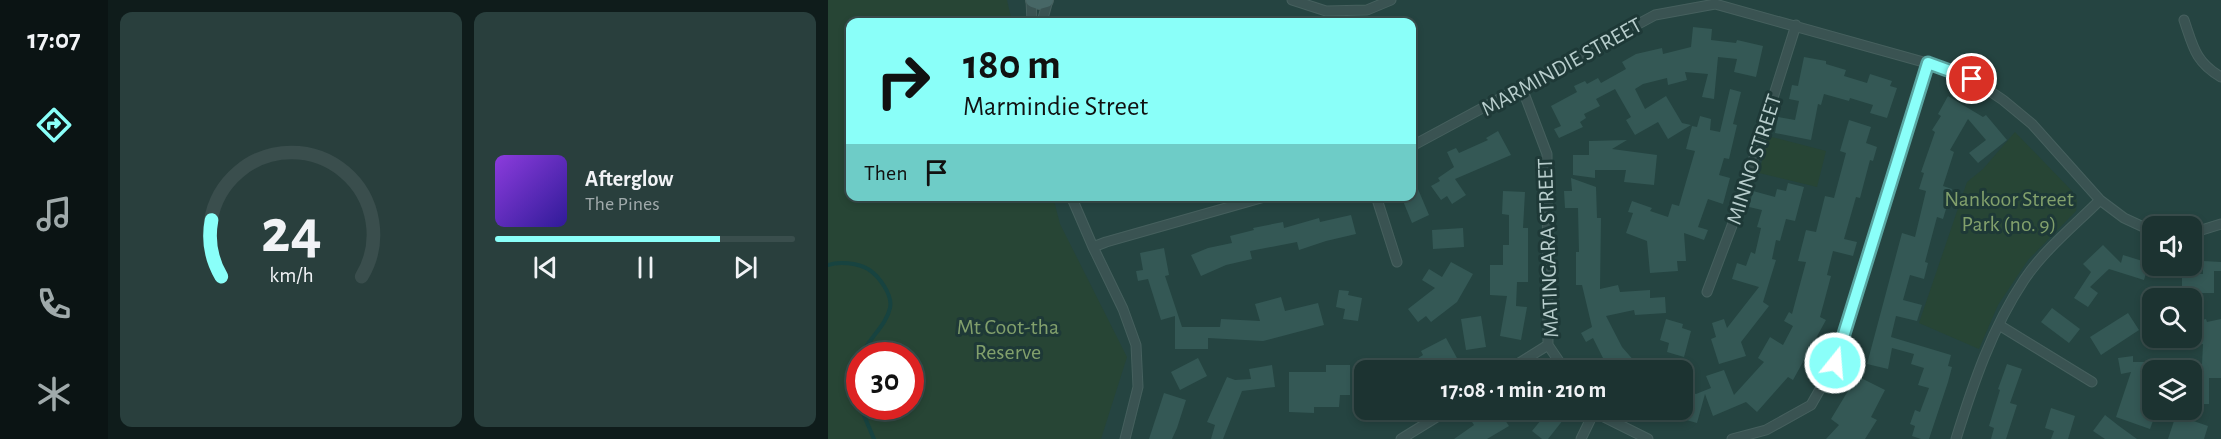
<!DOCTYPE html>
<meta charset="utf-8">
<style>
:root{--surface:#1c3331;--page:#293f3d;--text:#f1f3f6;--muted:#a0aaab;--line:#3a4e4d;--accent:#8afff9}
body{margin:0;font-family:"Alegreya Sans",sans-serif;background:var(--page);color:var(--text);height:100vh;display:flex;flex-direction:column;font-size:22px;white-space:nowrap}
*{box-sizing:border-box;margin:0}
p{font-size:20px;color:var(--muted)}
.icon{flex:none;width:33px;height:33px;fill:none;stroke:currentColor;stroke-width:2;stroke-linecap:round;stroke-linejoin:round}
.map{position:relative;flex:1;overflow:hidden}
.drawer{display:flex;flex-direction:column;gap:12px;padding:12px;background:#0f1c1b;width:720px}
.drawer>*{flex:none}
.guide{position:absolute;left:18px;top:18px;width:570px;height:183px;border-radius:12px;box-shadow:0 3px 9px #0003,0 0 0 2px var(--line);background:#8afff9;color:#111;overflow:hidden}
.fabs{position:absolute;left:1314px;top:216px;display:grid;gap:12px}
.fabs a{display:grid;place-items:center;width:60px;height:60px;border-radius:12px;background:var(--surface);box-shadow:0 3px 9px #0003,0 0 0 2px var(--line);font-size:30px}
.speed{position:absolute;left:18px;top:342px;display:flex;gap:12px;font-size:30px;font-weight:700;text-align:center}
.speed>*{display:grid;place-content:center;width:78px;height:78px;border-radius:50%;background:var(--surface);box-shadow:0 3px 9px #0003,0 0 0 2px var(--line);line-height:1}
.speed .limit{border:9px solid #d22;background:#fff;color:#111}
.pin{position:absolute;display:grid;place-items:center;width:51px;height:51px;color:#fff;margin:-26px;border:3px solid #fff;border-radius:50%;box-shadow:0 2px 6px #0007}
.me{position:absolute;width:66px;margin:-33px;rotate:17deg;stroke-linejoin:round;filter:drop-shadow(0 0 4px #0008)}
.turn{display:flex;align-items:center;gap:21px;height:126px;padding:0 18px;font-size:27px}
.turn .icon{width:78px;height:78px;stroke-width:2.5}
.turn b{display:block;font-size:42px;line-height:51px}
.then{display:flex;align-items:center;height:57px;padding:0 18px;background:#0003;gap:12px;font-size:22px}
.drawer .card{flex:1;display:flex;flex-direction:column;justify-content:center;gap:9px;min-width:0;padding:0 21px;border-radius:12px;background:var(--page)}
.drawer .dial{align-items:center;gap:0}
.dial svg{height:156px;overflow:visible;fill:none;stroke:var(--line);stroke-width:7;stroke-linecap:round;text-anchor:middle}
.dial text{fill:var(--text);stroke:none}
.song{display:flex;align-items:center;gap:18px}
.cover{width:72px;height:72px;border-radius:9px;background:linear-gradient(135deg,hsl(270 70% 55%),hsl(250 70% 35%))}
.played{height:6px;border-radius:3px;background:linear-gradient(90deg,var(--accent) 75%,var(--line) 75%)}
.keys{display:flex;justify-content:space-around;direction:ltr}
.drawer .tiles{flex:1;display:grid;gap:12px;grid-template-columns:repeat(2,1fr)}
.trip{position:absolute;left:526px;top:360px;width:339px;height:60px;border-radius:12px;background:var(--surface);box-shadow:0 3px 9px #0003,0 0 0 2px var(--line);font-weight:700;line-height:60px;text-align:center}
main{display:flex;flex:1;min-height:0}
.dock{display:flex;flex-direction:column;width:108px;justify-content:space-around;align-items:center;background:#0b1414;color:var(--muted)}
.dock .icon{width:42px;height:42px}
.dock .selected{color:var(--accent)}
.dock b{font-size:27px;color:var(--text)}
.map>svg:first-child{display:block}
.green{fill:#274535;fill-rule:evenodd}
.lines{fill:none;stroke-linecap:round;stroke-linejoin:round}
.stream{stroke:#174340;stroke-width:4}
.building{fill:#345855}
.street-casing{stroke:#46605e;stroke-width:11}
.secondary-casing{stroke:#46605e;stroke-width:16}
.street{stroke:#3a5352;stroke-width:9}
.secondary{stroke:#476766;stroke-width:14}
.route-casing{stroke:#5aa6a2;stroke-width:15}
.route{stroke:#8afff9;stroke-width:10}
.labels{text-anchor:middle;stroke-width:6;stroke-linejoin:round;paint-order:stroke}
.street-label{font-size:22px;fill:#b7cdcc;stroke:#1e3937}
.park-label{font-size:22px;fill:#82a06c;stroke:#1e3937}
</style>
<main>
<nav class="dock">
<b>17:07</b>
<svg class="icon selected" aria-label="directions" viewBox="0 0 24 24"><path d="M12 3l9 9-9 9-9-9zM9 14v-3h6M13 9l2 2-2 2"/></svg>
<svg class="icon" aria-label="music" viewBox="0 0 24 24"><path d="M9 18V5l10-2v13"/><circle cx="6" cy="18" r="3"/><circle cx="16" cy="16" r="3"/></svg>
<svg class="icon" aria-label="phone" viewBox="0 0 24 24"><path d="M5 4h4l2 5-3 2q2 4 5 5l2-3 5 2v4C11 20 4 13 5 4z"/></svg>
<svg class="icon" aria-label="climate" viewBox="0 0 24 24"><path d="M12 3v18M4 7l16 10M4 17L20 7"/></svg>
</nav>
<section class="drawer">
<div class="tiles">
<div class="card dial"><svg viewBox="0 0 100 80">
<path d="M14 69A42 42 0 1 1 86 69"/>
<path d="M14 69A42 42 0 0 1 9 40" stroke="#8afff9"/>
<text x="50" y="56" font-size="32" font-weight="700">24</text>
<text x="50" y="72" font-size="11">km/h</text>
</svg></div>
<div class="card">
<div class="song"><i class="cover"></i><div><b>Afterglow</b><p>The Pines</p></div></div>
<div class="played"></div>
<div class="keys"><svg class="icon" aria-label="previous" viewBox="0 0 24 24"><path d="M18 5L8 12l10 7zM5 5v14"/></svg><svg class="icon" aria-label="pause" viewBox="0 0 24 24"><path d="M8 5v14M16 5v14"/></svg><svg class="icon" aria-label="next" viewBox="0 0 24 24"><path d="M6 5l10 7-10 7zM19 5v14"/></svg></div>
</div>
</div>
</section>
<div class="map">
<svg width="1393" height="439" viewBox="0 0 1393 439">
<rect width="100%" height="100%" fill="#254441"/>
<path class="green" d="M 0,0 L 179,0 L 184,22 L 22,22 L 22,196 L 225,197 L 232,224 L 299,357 L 273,439 L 0,439 ZM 32,356 L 82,356 L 82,406 L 32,406 Z
M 1187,132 L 1244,191 L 1249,201 L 1248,211 L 1200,260 L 1170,305 L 1151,349 L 1091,323 L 1139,182 L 1155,169 Z
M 940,136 L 998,151 L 989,187 L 931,173 Z"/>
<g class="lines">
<path class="stream" d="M 0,265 C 11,261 29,263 40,269 C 51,276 65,295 62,308 C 58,326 40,339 33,356
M 32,359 C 25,374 25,390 32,405
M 32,406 L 46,439"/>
</g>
<path class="building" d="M 865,27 L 884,29 L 883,40 L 908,43 L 909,40 L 935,46 L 928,77 L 906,72 L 909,59 L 890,57 L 886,99 L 874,97 L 880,74 L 857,72 L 859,80 L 840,85 L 839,78 L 815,84 L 807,89 L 817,109 L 838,96 L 854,123 L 863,125 L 840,139 L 830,122 L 807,135 L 798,120 L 803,117 L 787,89 L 768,99 L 772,106 L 756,114 L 758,118 L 752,122 L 755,127 L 731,138 L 726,129 L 733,126 L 723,106 L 749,92 L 746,86 L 757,81 L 759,84 L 770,78 L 773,83 L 798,69 L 794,62 L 808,54 L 834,48 L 835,54 L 863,47 Z
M 976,57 L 998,61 L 998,64 L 1018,70 L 1016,76 L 1039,83 L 1042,74 L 1064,81 L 1062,86 L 1069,88 L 1059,118 L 1042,113 L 1045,105 L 1022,98 L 1021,101 L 996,94 L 993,105 L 990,104 L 983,140 L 947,133 L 950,117 L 967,120 L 971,101 L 961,99 L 964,85 L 970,86 Z
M 902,89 L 913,92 L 905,124 L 909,125 L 901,159 L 896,158 L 891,175 L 902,178 L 895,204 L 880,199 L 870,227 L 880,230 L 876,240 L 856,233 L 858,261 L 849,261 L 850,271 L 822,273 L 819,241 L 798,233 L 805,213 L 800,212 L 804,201 L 824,208 L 822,211 L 840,217 L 844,204 L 851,206 L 867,151 L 858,149 L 864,126 L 869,127 L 872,116 L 883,119 L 882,130 L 892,132 Z
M 1120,96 L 1155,117 L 1158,115 L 1179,140 L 1150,163 L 1141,153 L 1158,140 L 1140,119 L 1122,150 L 1126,152 L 1115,186 L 1124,189 L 1115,219 L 1109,217 L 1097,262 L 1100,263 L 1096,279 L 1082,275 L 1075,300 L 1094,305 L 1089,321 L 1068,316 L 1063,337 L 1123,355 L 1120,366 L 1124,367 L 1120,382 L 1101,439 L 1093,439 L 1084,436 L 1087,426 L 1082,424 L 1087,410 L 1092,412 L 1101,388 L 1090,385 L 1096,368 L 1083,364 L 1086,354 L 1064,348 L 1060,369 L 1039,364 L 1074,233 L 1087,237 L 1098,191 L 1091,189 L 1096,173 L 1093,172 L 1107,132 L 1104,130 L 1113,116 L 1110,114 Z
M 1021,120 L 1043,127 L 1038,143 L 1049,147 L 1045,161 L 1042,160 L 1032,198 L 1028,197 L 1016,239 L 1029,242 L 1025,256 L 1005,251 L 999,275 L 1003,276 L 992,317 L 998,320 L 965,380 L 960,377 L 929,412 L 918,402 L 885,416 L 877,394 L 869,423 L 830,412 L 830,410 L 855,410 L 855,390 L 868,394 L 883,388 L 878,376 L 896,370 L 906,395 L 936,362 L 930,358 L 942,337 L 955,345 L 965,326 L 956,321 L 961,312 L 964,314 L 978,262 L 970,261 L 978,230 L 988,232 L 997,196 L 1006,198 L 1018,153 L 1012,151 Z
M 670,131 L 683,155 L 627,179 L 638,195 L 624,204 L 619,196 L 613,200 L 603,186 L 612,181 L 610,178 L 626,167 L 619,152 L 628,148 L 631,153 L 660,140 L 658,138 Z
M 799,140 L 784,149 L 829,155 L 826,185 L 796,182 L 798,170 L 767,170 L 767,178 L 745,175 L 745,155 L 761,155 L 761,141 Z
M 584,175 L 601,215 L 584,223 L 573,196 L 584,196 Z
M 743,178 L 768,187 L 769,218 L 773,218 L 772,289 L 790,285 L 792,292 L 822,290 L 822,298 L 837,297 L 838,313 L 807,315 L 806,310 L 778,316 L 794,347 L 814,370 L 771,370 L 778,364 L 765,338 L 758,342 L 753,333 L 764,327 L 754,285 L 748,285 L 748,252 L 751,252 L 750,208 L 737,208 L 736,191 L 744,191 Z
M 960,183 L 976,187 L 967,221 L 958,219 L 952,241 L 948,240 L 944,259 L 948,260 L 935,302 L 941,306 L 913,342 L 918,356 L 891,364 L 883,339 L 888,337 L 884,323 L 896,319 L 899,328 L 931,287 L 904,279 L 909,263 L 918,266 L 923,252 L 927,254 L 933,228 L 929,227 L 934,210 L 921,207 L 925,191 L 947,197 L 949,189 L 958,191 Z
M 675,191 L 697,192 L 695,228 L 700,228 L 700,282 L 689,282 L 688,306 L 699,307 L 693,340 L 672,336 L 679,296 L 662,295 L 662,265 L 675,265 L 675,245 L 681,245 L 681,215 L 674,214 Z
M 523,215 L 528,234 L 498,241 L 471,250 L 469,242 L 422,251 L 424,259 L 398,265 L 373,276 L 363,255 L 380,248 L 404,243 L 402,236 L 426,230 L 425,228 L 455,222 L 456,228 L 491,218 L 492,222 Z
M 635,228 L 636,247 L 605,249 L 604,230 Z
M 1275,245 L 1293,263 L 1295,255 L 1321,263 L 1316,280 L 1281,269 L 1262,287 L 1270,293 L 1260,307 L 1246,298 L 1263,272 L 1255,264 Z
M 336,248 L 341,275 L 337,276 L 354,327 L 392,327 L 393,319 L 432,321 L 427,304 L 453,297 L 457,311 L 490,303 L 496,325 L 435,341 L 380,338 L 380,349 L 347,349 L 347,316 L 333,320 L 320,279 L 310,281 L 308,271 L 315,270 L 312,253 Z
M 1375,261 L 1393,262 L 1393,271 L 1386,271 L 1386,293 L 1354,293 L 1354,274 L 1375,274 Z
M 623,262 L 645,274 L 629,302 L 603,322 L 598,316 L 590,322 L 580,309 L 607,288 L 594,280 L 601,269 L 614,277 Z
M 511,290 L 521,291 L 520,295 L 534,298 L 530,321 L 515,319 L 517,309 L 508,307 Z
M 1224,308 L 1252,329 L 1241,343 L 1213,322 Z
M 1300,313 L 1311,330 L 1273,355 L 1262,337 Z
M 653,316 L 658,347 L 638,350 L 633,319 Z
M 838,319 L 855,324 L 854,328 L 863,331 L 856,357 L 839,352 L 841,343 L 832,340 Z
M 1378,319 L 1379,322 L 1393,319 L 1393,378 L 1381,378 L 1381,404 L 1364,404 L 1364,385 L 1367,385 L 1368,364 L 1374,364 L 1375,344 L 1364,346 L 1364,322 Z
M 618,338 L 630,360 L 617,368 L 618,370 L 571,370 L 595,355 L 593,351 Z
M 1305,356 L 1305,362 L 1324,362 L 1324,404 L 1316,404 L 1324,407 L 1324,414 L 1327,415 L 1322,429 L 1288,417 L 1303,372 L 1293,374 L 1290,358 Z
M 370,358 L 379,376 L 352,390 L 343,372 Z
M 1179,364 L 1194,369 L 1182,403 L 1189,405 L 1178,439 L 1163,439 L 1166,428 L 1161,426 L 1172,390 L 1170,389 Z
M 444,365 L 447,387 L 414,391 L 395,439 L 383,439 L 387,425 L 379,422 L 399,377 L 407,380 L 423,379 L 421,369 Z
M 498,365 L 522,365 L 522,395 L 512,395 L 511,407 L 486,407 L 486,413 L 461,412 L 461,372 L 498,372 Z
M 1029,376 L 1057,390 L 1043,417 L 1049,420 L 1037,439 L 998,439 L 1011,425 L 1003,419 Z
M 336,393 L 358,400 L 349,428 L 344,439 L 321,439 Z
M 1223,408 L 1247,416 L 1240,439 L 1223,439 L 1226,431 L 1217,428 Z
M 545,410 L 574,410 L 575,413 L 548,420 Z
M 666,410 L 691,410 L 675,417 L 681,426 L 659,439 L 626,439 L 646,425 L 644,422 Z
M 721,410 L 743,410 L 720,439 L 714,439 L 704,431 Z
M 1277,415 L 1291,426 L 1309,439 L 1277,439 L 1265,431 Z
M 1348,415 L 1380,426 L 1376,439 L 1340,439 Z"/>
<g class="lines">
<defs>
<path id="street" d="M 203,0 L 204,22
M 464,0 L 498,11 L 539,10 L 563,0
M 1356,20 C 1365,46 1367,62 1393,77
M 214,22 L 220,0
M 694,88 L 719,154 L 720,345 L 737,370
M 584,146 L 827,15 L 887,4 L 1099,63 L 1144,79 L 1175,100 L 1204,124 L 1272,200 L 1296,218 L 1324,231
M 243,196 L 265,247 L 295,309 L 308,345 L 310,387 L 297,439
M 548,196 L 569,262
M 1364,233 L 1393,224
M 265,247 L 278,242 L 440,196
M 879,292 L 908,215 L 968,25
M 1171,325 L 1264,382
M 680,370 L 720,345
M 764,410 L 766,412 L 820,439
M 573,439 L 620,410
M 753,439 L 766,412
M 904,439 L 938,430 L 983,405 L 1007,363 L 1099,63
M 1128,439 C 1145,384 1164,328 1196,280 C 1216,250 1247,225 1272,200"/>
<path id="secondary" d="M 205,0 L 211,2 L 218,0"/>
</defs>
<use href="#street" class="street-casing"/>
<use href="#secondary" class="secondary-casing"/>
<use href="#street" class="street"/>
<use href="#secondary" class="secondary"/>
</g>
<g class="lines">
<defs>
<path id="route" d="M 1007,363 L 1100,63 L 1144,79"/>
</defs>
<use href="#route" class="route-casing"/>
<use href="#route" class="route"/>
</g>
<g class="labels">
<g class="street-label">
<text transform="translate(733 66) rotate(-29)" y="8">MARMINDIE STREET</text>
<text transform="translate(925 159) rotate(-72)" y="8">MINNO STREET</text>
<text transform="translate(719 248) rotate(-92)" y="8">MATINGARA STREET</text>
</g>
<g class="park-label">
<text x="1181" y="206">Nankoor Street<tspan x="1181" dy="25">Park (no. 9)</tspan></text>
<text x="180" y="334">Mt Coot-tha<tspan x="180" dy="25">Reserve</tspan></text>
</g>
</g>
</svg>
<div class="fabs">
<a><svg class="icon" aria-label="sound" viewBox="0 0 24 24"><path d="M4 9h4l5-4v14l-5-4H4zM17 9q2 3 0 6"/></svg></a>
<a><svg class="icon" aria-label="search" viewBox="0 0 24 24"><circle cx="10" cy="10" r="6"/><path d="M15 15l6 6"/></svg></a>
<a><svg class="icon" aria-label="layers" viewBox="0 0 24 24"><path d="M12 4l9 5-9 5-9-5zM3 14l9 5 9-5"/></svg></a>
</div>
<div class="speed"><div class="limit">30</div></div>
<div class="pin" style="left:1144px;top:79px;background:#d93025"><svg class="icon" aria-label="arrive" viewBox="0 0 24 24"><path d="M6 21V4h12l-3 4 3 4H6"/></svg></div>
<svg class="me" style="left:1007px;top:363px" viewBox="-20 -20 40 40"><circle r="17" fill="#8afff9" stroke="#fff" stroke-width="3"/><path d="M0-11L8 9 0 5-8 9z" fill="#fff"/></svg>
<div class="trip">17:08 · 1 min · 210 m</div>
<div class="guide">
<div class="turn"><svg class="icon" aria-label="right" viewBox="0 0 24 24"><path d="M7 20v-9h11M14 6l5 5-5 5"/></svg><div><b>180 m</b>Marmindie Street</div></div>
<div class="then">Then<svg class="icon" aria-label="arrive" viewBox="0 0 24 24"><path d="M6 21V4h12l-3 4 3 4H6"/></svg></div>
</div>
</div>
</main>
